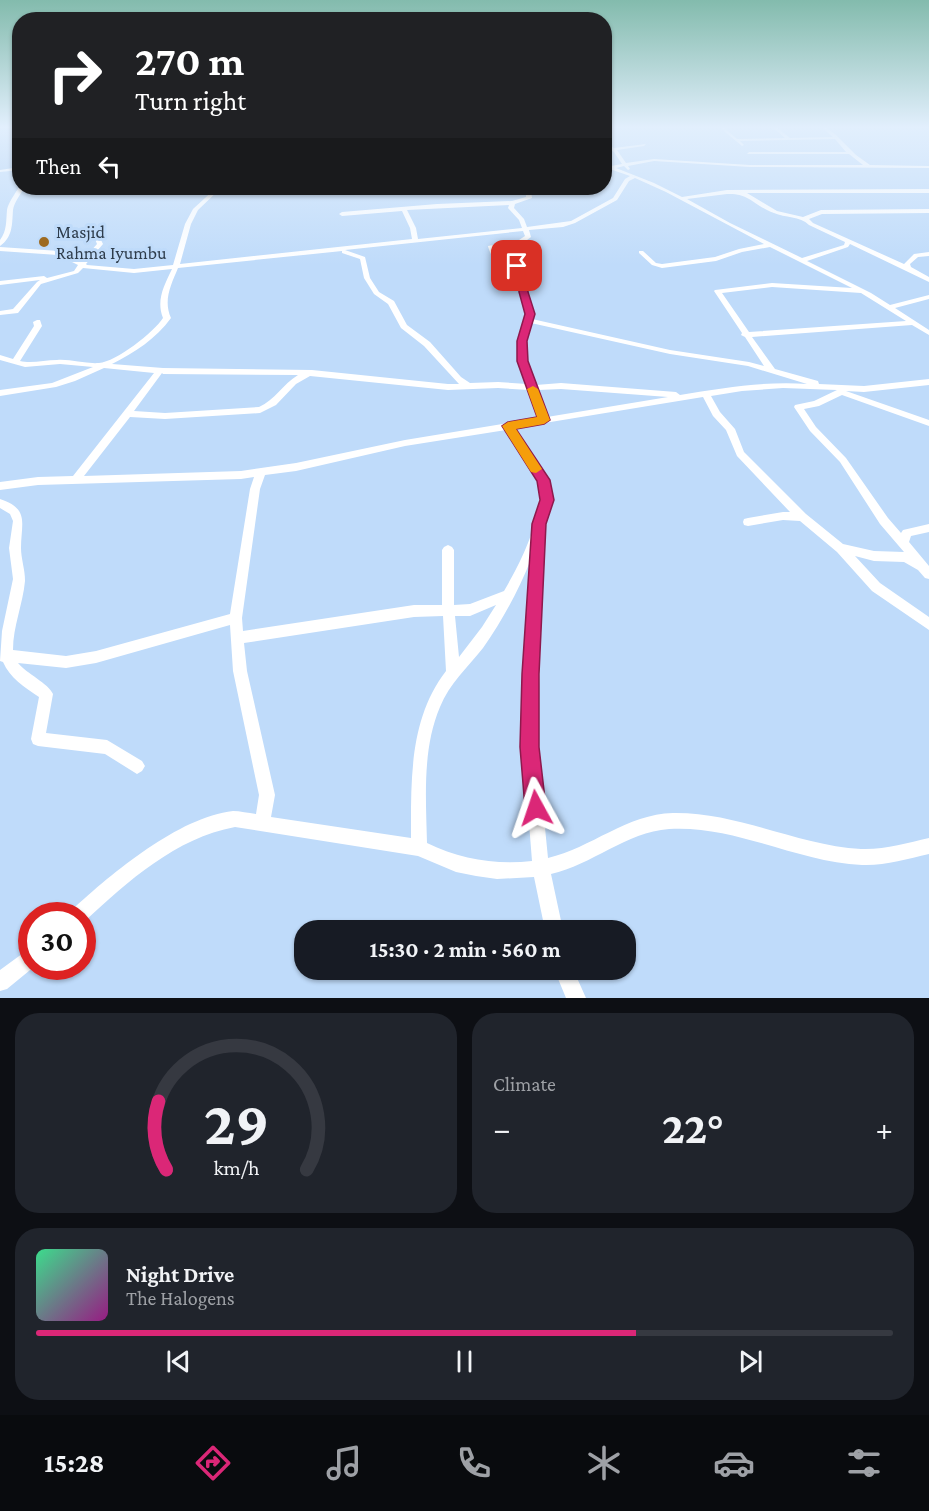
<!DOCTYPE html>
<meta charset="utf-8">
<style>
:root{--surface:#171b24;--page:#20242c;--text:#f1f3f6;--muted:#9ea1a6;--line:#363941;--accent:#db2777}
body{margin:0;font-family:"Crimson Pro",serif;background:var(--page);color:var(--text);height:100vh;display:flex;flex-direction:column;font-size:22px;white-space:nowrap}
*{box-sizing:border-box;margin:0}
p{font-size:20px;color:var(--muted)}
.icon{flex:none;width:33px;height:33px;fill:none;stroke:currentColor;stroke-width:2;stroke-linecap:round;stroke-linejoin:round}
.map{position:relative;height:998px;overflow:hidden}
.sheet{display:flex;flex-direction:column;gap:15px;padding:15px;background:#0d0f14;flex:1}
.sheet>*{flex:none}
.top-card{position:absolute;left:12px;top:12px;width:600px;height:183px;border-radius:24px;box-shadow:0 2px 4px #0004;background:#202124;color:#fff;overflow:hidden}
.speed{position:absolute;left:18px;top:902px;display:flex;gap:12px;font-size:30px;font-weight:700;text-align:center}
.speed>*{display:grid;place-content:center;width:78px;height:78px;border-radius:50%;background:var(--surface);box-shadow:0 2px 4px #0004;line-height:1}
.speed .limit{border:9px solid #d22;background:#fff;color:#111}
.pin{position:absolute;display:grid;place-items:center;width:51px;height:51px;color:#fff;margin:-26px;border-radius:12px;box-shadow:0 3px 9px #0006}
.me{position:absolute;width:66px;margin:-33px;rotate:355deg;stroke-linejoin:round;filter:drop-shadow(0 0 4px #0008)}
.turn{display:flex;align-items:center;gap:21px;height:126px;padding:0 24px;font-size:27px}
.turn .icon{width:78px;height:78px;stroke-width:2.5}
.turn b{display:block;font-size:42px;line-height:51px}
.then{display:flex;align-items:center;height:57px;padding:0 24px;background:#0003;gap:12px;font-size:22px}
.big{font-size:45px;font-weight:700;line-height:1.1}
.sheet .card{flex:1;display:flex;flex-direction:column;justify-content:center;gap:9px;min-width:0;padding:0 21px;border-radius:24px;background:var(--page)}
.sheet .dial{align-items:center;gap:0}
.dial svg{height:156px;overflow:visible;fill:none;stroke:var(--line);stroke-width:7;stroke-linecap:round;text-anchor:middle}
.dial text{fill:var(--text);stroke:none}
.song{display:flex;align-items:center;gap:18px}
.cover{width:72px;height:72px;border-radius:9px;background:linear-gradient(135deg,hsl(150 70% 55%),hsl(310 70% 35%))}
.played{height:6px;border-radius:3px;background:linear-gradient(90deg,var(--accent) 70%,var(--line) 70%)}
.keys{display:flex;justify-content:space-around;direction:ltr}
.heat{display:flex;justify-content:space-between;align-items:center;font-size:33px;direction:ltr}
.sheet .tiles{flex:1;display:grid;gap:15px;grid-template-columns:1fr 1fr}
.card:last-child{grid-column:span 2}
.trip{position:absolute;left:294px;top:920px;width:342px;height:60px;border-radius:24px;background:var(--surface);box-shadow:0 2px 4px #0004;font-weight:700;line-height:60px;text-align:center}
.tab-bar{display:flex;height:96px;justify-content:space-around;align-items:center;background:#090b0e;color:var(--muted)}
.tab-bar .icon{width:42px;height:42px}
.tab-bar .current{color:var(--accent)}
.tab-bar b{font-size:27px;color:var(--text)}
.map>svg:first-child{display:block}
.built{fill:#afcff3}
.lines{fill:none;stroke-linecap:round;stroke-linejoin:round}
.minor{fill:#fff;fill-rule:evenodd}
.route{fill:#db2777;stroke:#8e194d;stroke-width:1.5}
.slow{fill:#f59e0b}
.poi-dot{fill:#9d6a20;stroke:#bfdbfa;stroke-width:2}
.labels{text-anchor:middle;stroke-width:6;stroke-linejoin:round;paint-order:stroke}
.far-poi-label{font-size:18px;fill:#2e3c4b;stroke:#bfdbfa;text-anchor:start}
</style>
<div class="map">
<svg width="929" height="998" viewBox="0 0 929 998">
<rect width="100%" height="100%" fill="#bfdbfa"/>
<path class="built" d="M 0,126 L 19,126 L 19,168 L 0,172 Z"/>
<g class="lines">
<path class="minor" d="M 718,126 L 722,126 L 737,139 L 785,138 L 771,126 L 775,126 L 790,138 L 833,137 L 820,126 L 824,126 L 836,135 L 856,155 L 870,165 L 929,166 L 929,168 L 750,167 L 654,161 L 628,166 L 630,169 L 628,170 L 624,166 L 616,168 L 654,183 L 682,197 L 727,190 L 929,189 L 929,193 L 747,193 L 777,211 L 803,217 L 821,210 L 929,209 L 929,213 L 822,214 L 809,219 L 813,223 L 904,264 L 914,254 L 929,252 L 929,256 L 918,257 L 910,264 L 911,267 L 929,277 L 929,282 L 850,244 L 848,247 L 807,261 L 871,293 L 890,305 L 929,295 L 929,299 L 895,308 L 929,330 L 929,335 L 912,325 L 752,337 L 775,369 L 818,381 L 819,384 L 864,386 L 929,379 L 929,385 L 864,392 L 846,391 L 929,420 L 929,426 L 842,395 L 819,406 L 804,409 L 816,427 L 846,458 L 888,518 L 901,533 L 903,530 L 929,524 L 929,532 L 911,536 L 909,542 L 929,566 L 929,579 L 925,578 L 918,570 L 904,562 L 874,561 L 855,556 L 880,583 L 929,617 L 929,630 L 872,591 L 837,552 L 800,521 L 783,520 L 748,526 L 744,525 L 743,522 L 744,519 L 748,518 L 783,512 L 790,512 L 737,456 L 726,430 L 713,416 L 703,397 L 514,428 L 545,473 C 554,493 548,513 542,533 L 544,536 L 537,747 L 548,858 C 591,848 627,814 673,813 C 738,812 797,845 861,849 C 884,850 907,843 929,838 L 929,854 C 907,859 884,866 862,865 C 796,862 736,825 669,829 C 626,832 592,865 551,874 L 563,930 L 545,930 L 534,877 L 497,879 L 476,876 L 456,872 L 418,856 L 235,827 C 176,838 128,881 85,921 L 82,922 L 82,915 L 70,915 L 73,909 C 112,873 179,817 233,811 C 240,811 248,813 256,814 L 259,795 L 233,671 L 230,625 L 96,663 L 66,668 L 18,663 C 27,674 48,683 53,694 L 46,733 L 107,740 L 142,761 L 145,766 L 142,771 L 137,774 L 105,754 L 38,746 L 33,744 L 31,739 L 39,697 C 24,687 10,678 3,662 L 0,661 L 2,631 L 13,579 L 9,548 L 13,521 L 10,514 L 0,508 L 0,499 C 30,509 21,523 21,548 C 21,559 25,569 25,581 C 23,604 13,626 13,650 L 66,656 L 96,651 L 230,614 L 250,489 L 254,477 L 241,479 L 38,485 L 0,490 L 0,482 L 38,477 L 73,476 L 154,373 L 104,368 L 75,381 L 56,387 L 0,396 L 0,390 L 52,383 L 93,367 L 60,364 L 25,367 L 0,360 L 0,355 L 13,359 L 34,326 L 33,322 L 37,320 L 40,320 L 42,326 L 20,361 C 31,364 45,360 57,360 C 71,359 85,364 99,363 C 116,362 154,332 163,318 C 156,300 164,286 172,269 L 134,273 L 83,268 L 78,273 L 41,284 L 18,313 L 0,315 L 0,311 L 13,309 L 37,282 L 40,280 L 0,285 L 0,281 L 44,276 L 47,278 L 74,271 L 78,265 L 58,255 L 0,251 L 0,247 L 59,251 L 81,262 L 97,244 L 95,239 L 62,234 L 62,232 L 64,231 L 100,238 L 103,244 L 86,264 L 87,265 L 134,269 L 173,265 L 185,224 L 193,209 L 216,188 L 221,188 L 198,210 L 191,224 L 180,264 L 412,239 L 410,228 L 402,211 L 342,216 L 339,214 L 342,212 L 437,204 L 512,201 L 526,197 L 526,193 L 521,188 L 526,188 L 531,191 L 532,198 L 515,204 L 514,208 L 524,219 L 527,227 L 571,221 L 613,198 L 625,179 L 630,176 L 604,167 L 604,164 L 611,166 L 622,164 L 614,152 L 604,145 L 604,142 L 614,148 L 646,144 L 644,146 L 617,150 L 626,163 L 654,159 L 750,165 L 863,165 L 849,154 L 747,154 L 749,152 L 846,152 L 835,139 L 740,141 L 744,145 L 742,146 ZM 635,178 L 666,192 L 764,244 L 739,249 L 715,257 L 662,264 L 656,263 L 643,251 L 639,251 L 639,253 L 652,265 L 662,268 L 716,261 L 742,252 L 770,247 L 852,288 L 772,283 L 715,290 L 714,291 L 742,333 L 741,335 L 745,337 L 764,366 L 749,362 L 670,350 L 532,319 L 534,314 L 526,292 L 527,270 C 516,262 499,264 494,247 L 523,243 L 531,237 L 529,230 L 563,227 L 575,223 L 617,200 L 629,181 ZM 727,194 C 750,193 754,206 774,213 C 785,218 800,216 809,225 L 845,242 L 844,245 L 802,258 L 730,223 L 687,199 ZM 509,205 L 508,208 L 519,220 L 522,228 L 418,239 L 416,228 L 407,210 ZM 523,231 L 525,236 L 519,240 L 488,246 C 492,264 506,264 521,271 L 520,292 L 526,314 L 518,341 L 519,361 L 527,384 L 498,382 L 470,383 L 461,377 L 430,342 L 407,325 L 394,301 L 379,292 L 370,278 L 365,257 L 345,250 ZM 342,251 L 342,253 L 360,259 L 364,278 L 374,294 L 388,304 L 401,328 L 424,346 L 459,384 L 448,384 L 312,370 L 163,368 L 112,364 C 135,352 156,339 171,318 C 163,300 171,285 178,268 ZM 772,287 L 861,293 L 906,321 L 749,332 L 722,293 ZM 531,323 L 670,354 L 748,366 L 807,384 C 764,381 723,388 680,395 L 676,392 L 561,383 L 536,385 C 526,359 523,350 531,323 ZM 162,373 L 163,374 L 298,375 C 283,384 275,400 259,407 L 165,413 L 134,411 ZM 310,376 L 448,390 L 498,388 L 529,390 L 539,418 L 405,440 L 296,463 L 241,471 L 84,476 L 130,417 L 165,419 L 260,413 L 276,405 L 296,384 ZM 783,388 L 837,390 L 814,401 L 795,405 L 794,407 L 810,431 L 840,462 L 880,524 L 904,552 L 874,551 L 843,544 L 806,514 L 744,452 L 735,429 L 720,412 L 711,396 L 742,391 ZM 561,389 L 668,397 L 547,417 L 538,390 ZM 506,430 L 535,473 C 550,506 521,562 504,591 L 470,604 L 454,605 L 454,550 L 452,547 L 448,545 L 444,547 L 442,550 L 442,605 L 414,605 L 243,631 L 242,618 L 260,489 L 265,475 L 296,471 L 405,446 ZM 531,559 L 523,747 L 532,861 C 495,865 460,859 427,843 C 426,799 422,749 440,707 C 449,684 468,667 483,648 C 502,621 519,590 531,559 ZM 496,605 L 482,627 L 459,657 L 455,616 L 470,616 ZM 443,616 L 446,671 C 409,719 411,781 411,838 L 271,817 L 275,795 L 247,671 L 244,643 L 414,617 Z
M 20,167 L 20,170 L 0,172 L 0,170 Z
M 19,187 L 24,188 C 20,195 14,203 13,210 C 12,224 13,237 0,246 L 0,240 C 7,231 6,221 7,210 C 8,203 15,194 19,187 Z
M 32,948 L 32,966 L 35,966 L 7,989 L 0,991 L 0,970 L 26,951 Z
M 554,969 L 573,969 L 586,998 L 566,998 Z"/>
</g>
<linearGradient id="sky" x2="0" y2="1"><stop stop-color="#83bbad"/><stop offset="0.48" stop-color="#e2effd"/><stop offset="1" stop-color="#e2effd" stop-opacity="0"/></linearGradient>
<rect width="929" height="265" fill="url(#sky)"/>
<path class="route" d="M 517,264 L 528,270 L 528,292 L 535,314 L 527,341 L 528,361 L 550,420 L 544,424 L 516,429 L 550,480 L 554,500 L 546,524 L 539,674 L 539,747 L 546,808 L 543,815 L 536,818 L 528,815 L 525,808 L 520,747 L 522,674 L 532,524 L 540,500 L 537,481 L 502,426 L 508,422 L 537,417 L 517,361 L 517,341 L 525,314 L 519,292 L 520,271 L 513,266 Z"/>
<path class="slow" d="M 533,386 L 538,389 L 550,420 L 544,424 L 516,429 L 542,469 L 536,473 L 531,472 L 502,426 L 508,422 L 537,417 L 527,389 Z"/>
<circle class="poi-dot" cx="44" cy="242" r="6"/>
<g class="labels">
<g class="far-poi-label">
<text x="56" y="238">Masjid<tspan x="56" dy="21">Rahma Iyumbu</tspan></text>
</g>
</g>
</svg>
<div class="speed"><div class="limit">30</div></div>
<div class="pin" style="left:517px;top:266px;background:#d93025"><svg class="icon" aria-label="arrive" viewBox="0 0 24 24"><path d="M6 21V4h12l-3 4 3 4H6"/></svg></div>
<svg class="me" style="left:536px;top:808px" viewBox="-20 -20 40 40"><path d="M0-17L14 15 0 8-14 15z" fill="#db2777" stroke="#fff" stroke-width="4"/></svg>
<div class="trip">15:30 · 2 min · 560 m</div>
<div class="top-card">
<div class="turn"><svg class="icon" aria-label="right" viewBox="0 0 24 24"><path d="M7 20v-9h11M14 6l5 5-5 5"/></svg><div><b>270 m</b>Turn right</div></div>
<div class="then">Then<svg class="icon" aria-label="left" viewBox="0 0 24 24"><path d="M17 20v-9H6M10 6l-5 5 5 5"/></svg></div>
</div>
</div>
<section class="sheet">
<div class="tiles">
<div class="card dial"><svg viewBox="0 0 100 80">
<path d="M14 69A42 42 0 1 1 86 69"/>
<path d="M14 69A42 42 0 0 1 10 34" stroke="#db2777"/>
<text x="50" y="56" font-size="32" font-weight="700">29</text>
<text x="50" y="72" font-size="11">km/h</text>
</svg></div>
<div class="card"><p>Climate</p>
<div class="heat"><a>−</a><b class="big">22°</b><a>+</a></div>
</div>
<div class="card">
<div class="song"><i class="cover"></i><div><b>Night Drive</b><p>The Halogens</p></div></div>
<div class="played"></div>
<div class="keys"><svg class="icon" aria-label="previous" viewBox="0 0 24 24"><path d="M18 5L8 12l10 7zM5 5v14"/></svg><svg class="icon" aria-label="pause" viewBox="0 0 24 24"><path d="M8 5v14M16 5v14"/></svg><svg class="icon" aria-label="next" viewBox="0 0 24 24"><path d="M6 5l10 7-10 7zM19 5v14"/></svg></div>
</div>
</div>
</section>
<nav class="tab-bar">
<b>15:28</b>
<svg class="icon current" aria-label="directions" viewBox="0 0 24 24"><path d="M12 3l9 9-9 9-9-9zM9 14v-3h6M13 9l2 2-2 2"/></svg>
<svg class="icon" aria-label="music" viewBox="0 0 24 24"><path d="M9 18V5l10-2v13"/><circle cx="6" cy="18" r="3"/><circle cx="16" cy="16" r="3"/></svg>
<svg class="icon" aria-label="phone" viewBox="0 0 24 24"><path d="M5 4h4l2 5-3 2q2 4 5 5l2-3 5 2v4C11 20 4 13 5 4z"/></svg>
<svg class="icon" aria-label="climate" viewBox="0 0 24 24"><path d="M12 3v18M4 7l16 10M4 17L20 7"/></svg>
<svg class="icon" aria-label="car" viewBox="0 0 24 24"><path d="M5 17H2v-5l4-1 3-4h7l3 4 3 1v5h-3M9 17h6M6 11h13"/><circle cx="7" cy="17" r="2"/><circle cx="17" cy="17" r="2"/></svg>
<svg class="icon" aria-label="filters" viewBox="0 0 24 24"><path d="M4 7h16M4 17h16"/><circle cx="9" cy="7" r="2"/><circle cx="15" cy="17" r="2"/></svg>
</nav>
